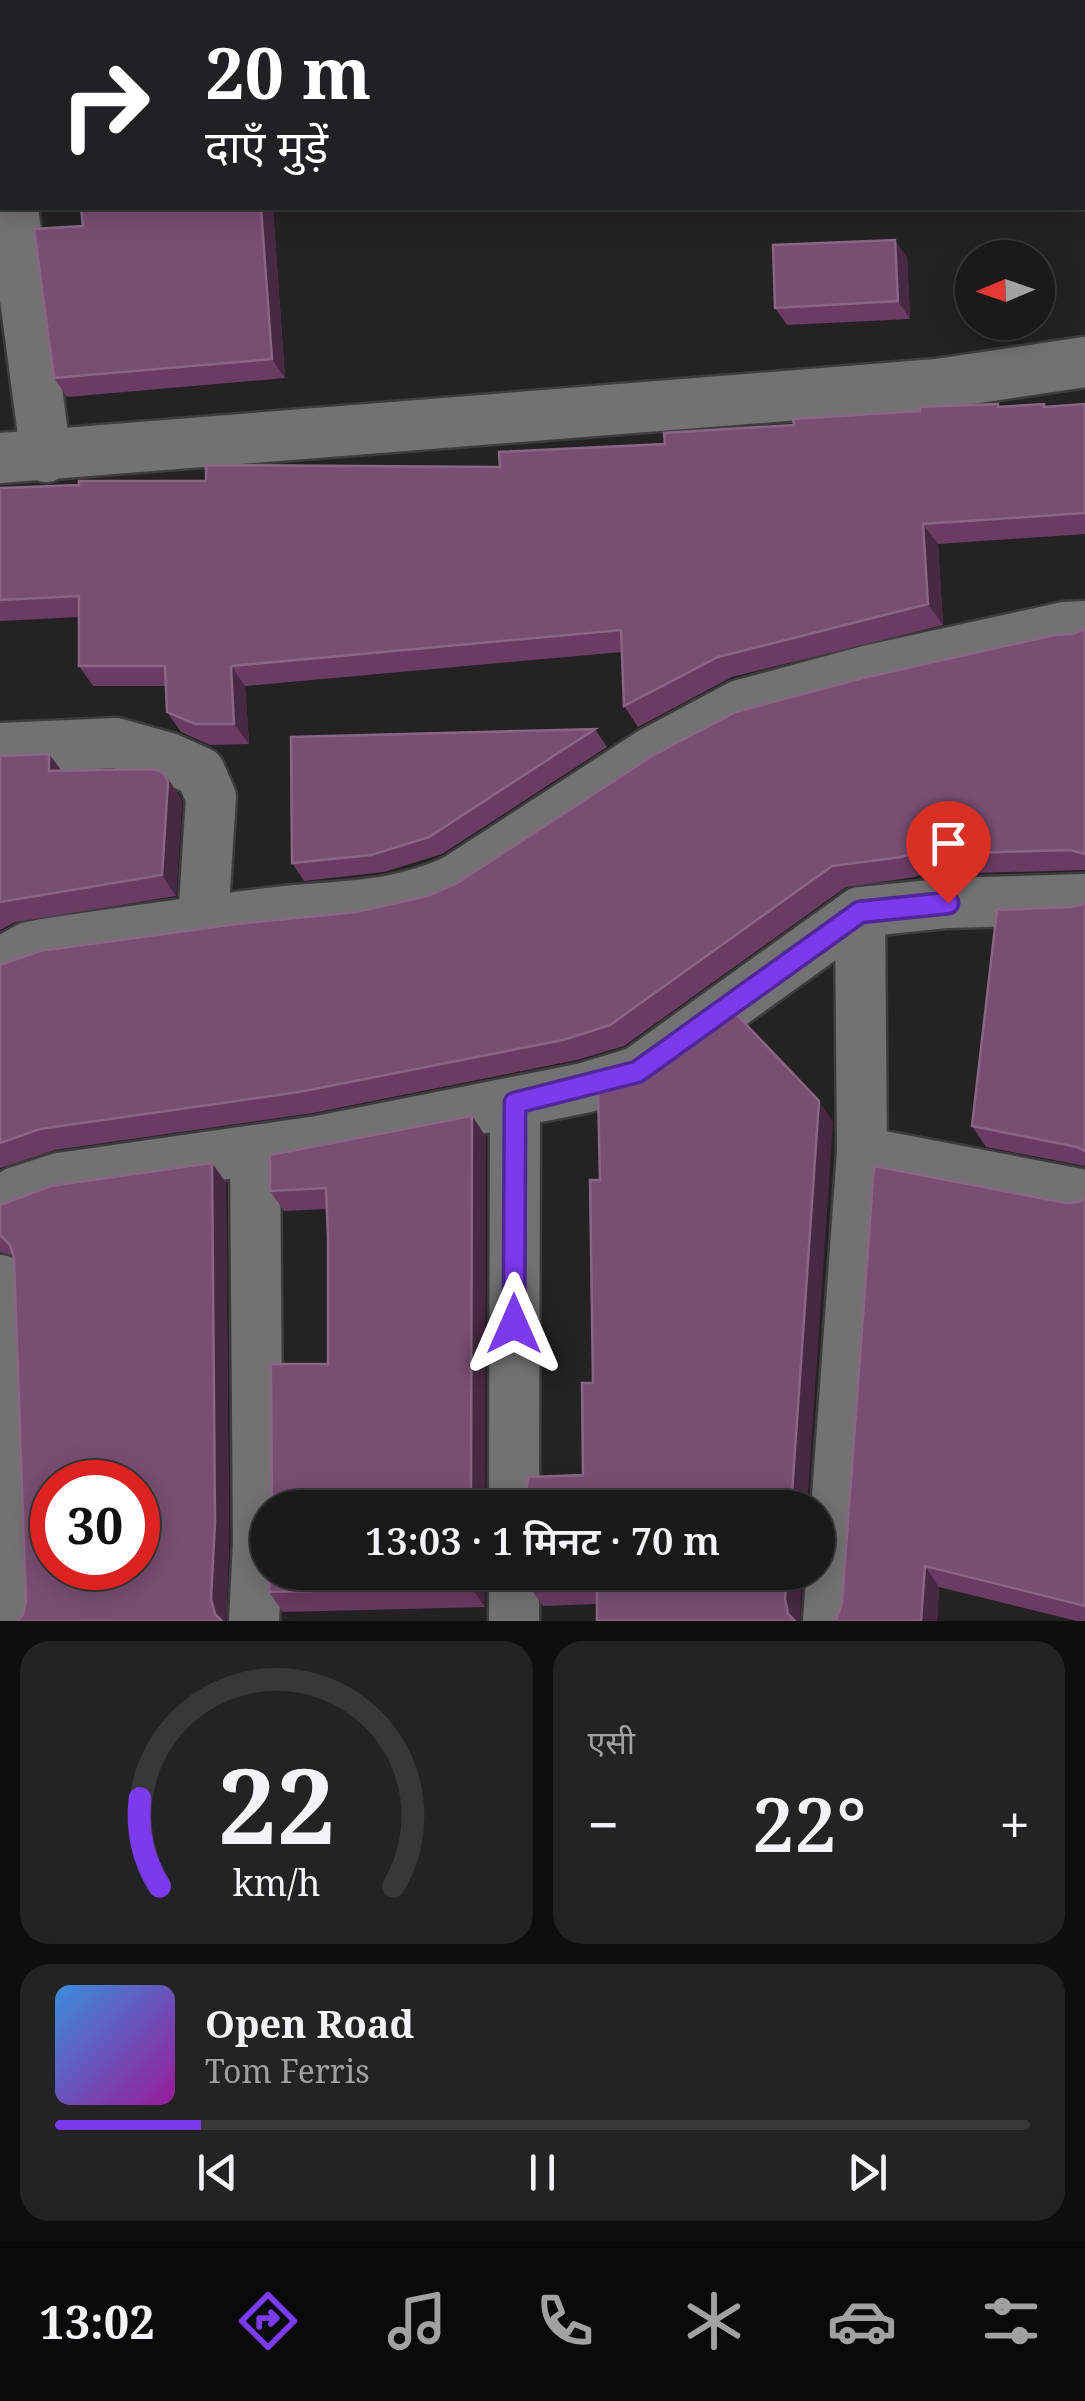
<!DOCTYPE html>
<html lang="hi">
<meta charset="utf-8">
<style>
:root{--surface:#1b1a1a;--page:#242323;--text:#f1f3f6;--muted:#a0a1a2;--line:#393839;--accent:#7c3aed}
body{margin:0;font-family:"Noto Serif","Noto Sans Devanagari",serif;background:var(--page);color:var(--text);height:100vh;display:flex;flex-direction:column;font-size:38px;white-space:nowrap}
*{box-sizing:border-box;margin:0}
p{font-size:32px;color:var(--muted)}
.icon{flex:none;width:55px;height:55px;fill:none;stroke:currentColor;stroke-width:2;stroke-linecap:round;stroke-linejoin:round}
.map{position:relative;height:1621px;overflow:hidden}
.drawer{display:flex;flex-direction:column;gap:20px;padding:20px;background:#0f0e0e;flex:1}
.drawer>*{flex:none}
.hud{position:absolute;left:0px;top:0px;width:1085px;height:210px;box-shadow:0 5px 25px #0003,0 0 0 2px var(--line);background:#202124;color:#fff;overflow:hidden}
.needle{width:65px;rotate:268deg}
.buttons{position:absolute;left:955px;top:240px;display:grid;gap:20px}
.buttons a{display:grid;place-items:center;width:100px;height:100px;border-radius:50%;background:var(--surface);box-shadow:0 5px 25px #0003,0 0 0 2px var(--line);font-size:50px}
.speed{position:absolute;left:30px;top:1460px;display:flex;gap:20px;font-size:50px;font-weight:700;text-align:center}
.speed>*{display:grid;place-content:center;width:130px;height:130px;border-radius:50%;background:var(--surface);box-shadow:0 5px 25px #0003,0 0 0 2px var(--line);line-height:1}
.speed .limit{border:15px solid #d22;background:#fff;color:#111}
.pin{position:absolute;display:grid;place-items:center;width:85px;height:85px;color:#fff;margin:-102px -42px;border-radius:50% 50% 50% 0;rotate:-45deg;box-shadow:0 0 10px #0007}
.pin .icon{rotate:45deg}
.me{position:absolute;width:110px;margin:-55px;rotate:0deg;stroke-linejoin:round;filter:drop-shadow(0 0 8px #0008)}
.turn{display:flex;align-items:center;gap:35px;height:210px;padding:0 40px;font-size:45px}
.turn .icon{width:130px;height:130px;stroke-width:2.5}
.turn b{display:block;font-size:70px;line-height:85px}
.big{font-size:75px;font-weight:600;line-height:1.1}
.drawer .card{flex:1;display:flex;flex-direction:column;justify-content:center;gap:15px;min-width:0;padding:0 35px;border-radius:30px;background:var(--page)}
.drawer .dial{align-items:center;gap:0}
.dial svg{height:260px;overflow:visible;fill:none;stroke:var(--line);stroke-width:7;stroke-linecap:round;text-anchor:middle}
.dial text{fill:var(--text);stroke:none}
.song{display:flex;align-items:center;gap:30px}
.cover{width:120px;height:120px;border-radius:15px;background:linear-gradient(135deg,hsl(210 70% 55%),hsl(300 70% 35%))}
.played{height:10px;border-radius:5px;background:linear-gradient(90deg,var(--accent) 15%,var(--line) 15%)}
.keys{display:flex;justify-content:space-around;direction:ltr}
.heat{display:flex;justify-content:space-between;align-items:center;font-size:55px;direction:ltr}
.drawer .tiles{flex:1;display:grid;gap:20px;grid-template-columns:1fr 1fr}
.card:last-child{grid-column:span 2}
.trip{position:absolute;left:250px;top:1490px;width:585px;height:100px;border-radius:50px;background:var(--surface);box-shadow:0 5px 25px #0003,0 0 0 2px var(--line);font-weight:600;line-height:100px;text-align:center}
.tabs{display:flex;height:160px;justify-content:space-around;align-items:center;background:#0b0a0a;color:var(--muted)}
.tabs .icon{width:70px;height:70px}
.tabs .current{color:var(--accent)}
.tabs b{font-size:45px;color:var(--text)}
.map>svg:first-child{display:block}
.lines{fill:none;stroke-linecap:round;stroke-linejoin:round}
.minor-casing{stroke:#3e3c3e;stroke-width:55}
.minor{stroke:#737173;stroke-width:50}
.wall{fill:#6a3b63}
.shaded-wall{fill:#482943}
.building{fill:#784e72;stroke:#8a6685;stroke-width:2.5;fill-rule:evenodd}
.route-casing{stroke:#51269a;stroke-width:25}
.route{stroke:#7c3aed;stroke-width:18}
</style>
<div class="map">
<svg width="1085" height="1621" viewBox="0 0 1085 1621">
<rect width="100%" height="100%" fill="#242223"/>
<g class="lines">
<defs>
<path id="minor" d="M 0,110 L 2,128
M 13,208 L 46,457
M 0,458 L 937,384 L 1085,362
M 0,748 L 116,743 L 169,758 L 200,772 L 211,797 L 203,921
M 0,963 L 29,947 L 49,943 C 124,932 200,921 276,912 C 340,905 395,908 455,880 L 652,752 L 740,705 L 870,670 L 1065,627 L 1085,626
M 862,1152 L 1085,1195
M 0,1202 L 16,1192 L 59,1178 L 318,1141 L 584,1088 L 637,1072 L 860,912 L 948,903 L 1085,899
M 0,1280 L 12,1621
M 514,1508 L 515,1103
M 254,1621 L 258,1543 L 255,1152
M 514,1621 L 514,1572
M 828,1621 L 862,1152 L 860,912"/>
</defs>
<use href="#minor" class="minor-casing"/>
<use href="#minor" class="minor"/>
</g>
<path class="wall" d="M 81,208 L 273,208 L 285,378 L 67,397 L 54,378 L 83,226 Z
M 907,257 L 910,319 L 787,325 L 775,308 Z
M 1044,404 L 1046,407 L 1085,404 L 1085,534 L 938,544 L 943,625 L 732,677 L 638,727 L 624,706 L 622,652 L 245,686 L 249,744 L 210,745 L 181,732 L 167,712 L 166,686 L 93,686 L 79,666 L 79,617 L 0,621 L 0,488 L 206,481 L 500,467 L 794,425 Z
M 1085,629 L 1085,870 L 977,873 L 968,859 L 915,877 L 846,887 L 624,1046 L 577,1060 L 313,1113 L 55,1150 L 0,1168 L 0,965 L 357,912 L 427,896 Z
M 595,729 L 607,747 L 442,854 L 384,872 L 304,881 L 292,863 Z
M 0,756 L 61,770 L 164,773 L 178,794 L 182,802 L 176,896 L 15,922 L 0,930 Z
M 1085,904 L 1085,1166 L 986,1147 L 972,1126 L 1072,907 Z
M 472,1116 L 486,1137 L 328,1364 L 327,1209 L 284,1211 L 270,1191 Z
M 212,1163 L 226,1183 L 229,1542 L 226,1621 L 23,1615 L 26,1601 L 14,1259 L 13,1255 L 0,1252 L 0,1205 Z
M 1085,1198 L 1085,1621 L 1077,1621 L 939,1587 L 937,1621 L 833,1621 L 837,1618 L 1066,1203 L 1079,1202 Z
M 485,1572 L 485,1607 L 283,1612 L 269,1592 Z
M 528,1572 L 802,1572 L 799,1619 L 597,1604 L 543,1606 L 528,1585 Z"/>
<path class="shaded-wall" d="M 261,208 L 273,208 L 285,378 L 272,359 Z
M 895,240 L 907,257 L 910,319 L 898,301 Z
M 923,524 L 938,544 L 943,625 L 928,604 Z
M 231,666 L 245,686 L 249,744 L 234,724 Z
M 49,754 L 64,774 L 49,771 Z
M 164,773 L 178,794 L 182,802 L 176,896 L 162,875 Z
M 819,1101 L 833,1122 L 807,1508 L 791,1508 Z
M 472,1116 L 486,1137 L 485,1508 L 479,1508 L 474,1501 L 471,1488 Z
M 212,1163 L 226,1183 L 229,1542 L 226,1621 L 219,1621 L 215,1614 L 211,1599 Z
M 925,1566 L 939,1587 L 937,1621 L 921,1621 Z
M 471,1572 L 485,1572 L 485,1607 L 471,1587 Z
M 787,1572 L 802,1572 L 800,1621 L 793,1621 L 788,1614 L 785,1599 Z"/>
<path class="building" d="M 63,0 L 264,0 L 265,2 L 63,2 Z
M 81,208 L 261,208 L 272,359 L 54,378 L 34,229 L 83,226 Z
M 895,240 L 898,301 L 775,308 L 773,245 Z
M 998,404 L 998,407 L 1044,404 L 1044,407 L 1085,404 L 1085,513 L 923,524 L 928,604 L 718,657 L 624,706 L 621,630 L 231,666 L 234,724 L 195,724 L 167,712 L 165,666 L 79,666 L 79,596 L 0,600 L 0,488 L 79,485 L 79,481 L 206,481 L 206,465 L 500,467 L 499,452 L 665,444 L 664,433 L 794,425 L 793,419 L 920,411 L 920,407 Z
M 1085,629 L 1085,854 L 1070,850 L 963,853 L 962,836 L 901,857 L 832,866 L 610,1025 L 563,1040 L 299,1092 L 40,1129 L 0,1143 L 0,965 L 40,951 L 237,924 L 357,912 L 427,896 L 456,884 L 652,756 L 736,712 L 863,678 L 1055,635 L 1073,634 Z
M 595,729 L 429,837 L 371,855 L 292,863 L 291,737 Z
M 49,754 L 49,771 L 153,769 L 164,773 L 168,782 L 162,875 L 0,902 L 0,756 Z
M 1085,904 L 1085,1151 L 1077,1147 L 972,1126 L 997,910 L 1072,907 Z
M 723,1015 L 738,1016 L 819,1101 L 791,1508 L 519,1508 L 525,1501 L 528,1477 L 583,1475 L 582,1383 L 593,1383 L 590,1180 L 600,1180 L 598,1089 L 639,1075 Z
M 472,1116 L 471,1488 L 474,1501 L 480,1508 L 272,1508 L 271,1364 L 328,1364 L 328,1237 L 326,1188 L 270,1191 L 270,1155 Z
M 212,1163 L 215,1522 L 211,1599 L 215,1614 L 222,1621 L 17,1621 L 23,1615 L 26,1601 L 14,1259 L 10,1245 L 0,1235 L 0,1205 L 51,1186 ZM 52,1482 L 138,1482 L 138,1568 L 52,1568 Z
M 874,1166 L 1066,1203 L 1079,1202 L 1085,1198 L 1085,1606 L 925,1566 L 921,1621 L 833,1621 L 837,1618 L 842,1603 Z
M 270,1572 L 471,1572 L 471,1587 L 269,1592 Z
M 528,1572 L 787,1572 L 785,1599 L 788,1614 L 795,1621 L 597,1621 L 597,1583 L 528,1585 Z"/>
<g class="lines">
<defs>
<path id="route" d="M 514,1324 L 515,1103 L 637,1072 L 860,912 L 948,903"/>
</defs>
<use href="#route" class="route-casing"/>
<use href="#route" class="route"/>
</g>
</svg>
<div class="buttons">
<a><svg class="needle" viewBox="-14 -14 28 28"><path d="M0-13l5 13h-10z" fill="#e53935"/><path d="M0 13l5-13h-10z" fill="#a0a1a2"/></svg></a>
</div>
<div class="speed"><div class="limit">30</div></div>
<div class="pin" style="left:948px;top:903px;background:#d93025"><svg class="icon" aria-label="arrive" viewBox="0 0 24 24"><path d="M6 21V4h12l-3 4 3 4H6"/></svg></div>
<svg class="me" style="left:514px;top:1324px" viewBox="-20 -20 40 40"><path d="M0-17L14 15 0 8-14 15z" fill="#7c3aed" stroke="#fff" stroke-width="4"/></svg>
<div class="trip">13:03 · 1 मिनट · 70 m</div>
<div class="hud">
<div class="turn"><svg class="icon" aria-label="right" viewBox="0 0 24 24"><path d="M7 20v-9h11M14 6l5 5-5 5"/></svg><div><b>20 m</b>दाएँ मुड़ें</div></div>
</div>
</div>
<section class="drawer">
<div class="tiles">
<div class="card dial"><svg viewBox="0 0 100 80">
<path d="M14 69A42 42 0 1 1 86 69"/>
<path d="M14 69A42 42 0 0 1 8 42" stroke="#7c3aed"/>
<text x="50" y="56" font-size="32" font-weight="700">22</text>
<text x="50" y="72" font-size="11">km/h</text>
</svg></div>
<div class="card"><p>एसी</p>
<div class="heat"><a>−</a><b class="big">22°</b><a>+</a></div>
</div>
<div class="card">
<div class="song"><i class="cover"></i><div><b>Open Road</b><p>Tom Ferris</p></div></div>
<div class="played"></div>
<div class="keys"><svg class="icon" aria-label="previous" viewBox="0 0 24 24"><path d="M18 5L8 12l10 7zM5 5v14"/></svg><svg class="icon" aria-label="pause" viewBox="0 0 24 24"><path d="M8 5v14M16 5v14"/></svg><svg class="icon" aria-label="next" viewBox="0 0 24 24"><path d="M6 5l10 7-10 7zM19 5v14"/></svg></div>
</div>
</div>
</section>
<nav class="tabs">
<b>13:02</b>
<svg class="icon current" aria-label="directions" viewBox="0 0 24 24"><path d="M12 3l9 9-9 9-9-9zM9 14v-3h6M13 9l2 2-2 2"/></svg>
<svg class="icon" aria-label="music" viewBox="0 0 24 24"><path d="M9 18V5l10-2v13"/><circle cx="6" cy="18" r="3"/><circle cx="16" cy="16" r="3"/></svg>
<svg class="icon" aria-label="phone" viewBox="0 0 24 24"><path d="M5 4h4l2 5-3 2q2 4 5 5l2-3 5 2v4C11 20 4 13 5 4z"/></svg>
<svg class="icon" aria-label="climate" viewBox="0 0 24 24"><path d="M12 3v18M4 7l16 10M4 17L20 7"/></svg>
<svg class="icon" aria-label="car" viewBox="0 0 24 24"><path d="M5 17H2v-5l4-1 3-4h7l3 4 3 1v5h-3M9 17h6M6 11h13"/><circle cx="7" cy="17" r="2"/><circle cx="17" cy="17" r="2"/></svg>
<svg class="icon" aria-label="filters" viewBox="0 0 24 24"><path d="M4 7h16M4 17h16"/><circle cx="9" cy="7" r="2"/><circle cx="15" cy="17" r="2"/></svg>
</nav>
